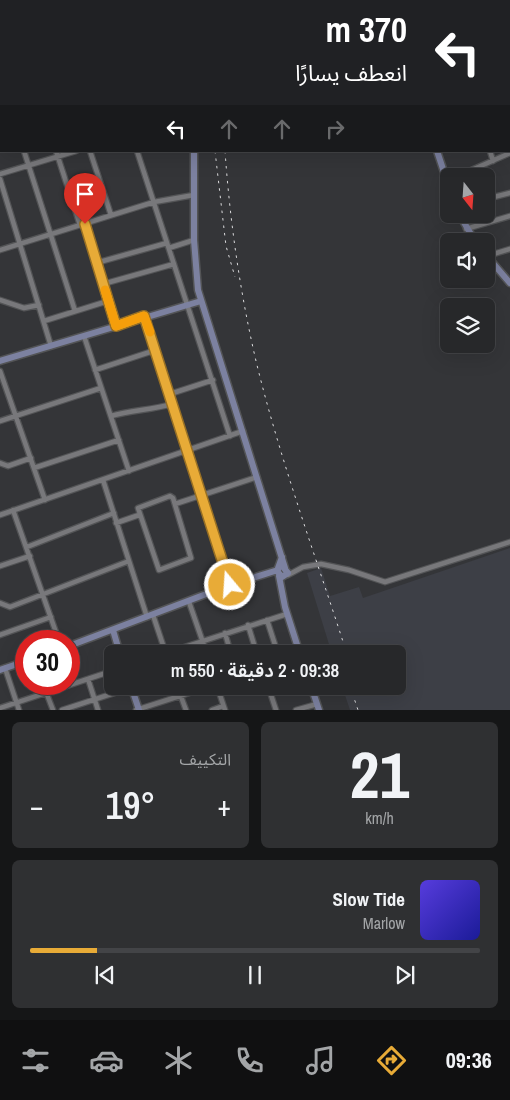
<!DOCTYPE html>
<html lang="ar">
<meta charset="utf-8">
<style>
:root{--surface:#27282a;--page:#2f3032;--text:#f1f3f6;--muted:#a4a6a8;--line:#434447;--accent:#e8ab37}
body{margin:0;font-family:"Archivo Narrow","Noto Sans Arabic",sans-serif;background:var(--page);color:var(--text);direction:rtl;height:100vh;display:flex;flex-direction:column;font-size:19px;white-space:nowrap}
*{box-sizing:border-box;margin:0}
p{font-size:16px;color:var(--muted)}
.icon{flex:none;width:28px;height:28px;fill:none;stroke:currentColor;stroke-width:2;stroke-linecap:round;stroke-linejoin:round}
.map{position:relative;height:710px;overflow:hidden;direction:ltr}
.drawer{display:flex;flex-direction:column;gap:12px;padding:12px;background:#151617;flex:1}
.drawer>*{flex:none}
.banner{position:absolute;left:0px;top:0px;width:510px;height:152px;box-shadow:0 5px 20px #0002,0 0 0 1px var(--line);direction:rtl;background:#202124;color:#fff;overflow:hidden}
.needle{width:32px;rotate:163deg}
.controls{position:absolute;left:440px;top:168px;display:grid;gap:10px}
.controls a{display:grid;place-items:center;width:55px;height:55px;border-radius:8px;background:var(--surface);box-shadow:0 5px 20px #0002,0 0 0 1px var(--line);font-size:25px}
.speed{position:absolute;left:15px;top:630px;display:flex;gap:10px;font-size:25px;font-weight:700;text-align:center}
.speed>*{display:grid;place-content:center;width:65px;height:65px;border-radius:50%;background:var(--surface);box-shadow:0 5px 20px #0002,0 0 0 1px var(--line);line-height:1}
.speed .limit{border:8px solid #d22;background:#fff;color:#111}
.pin{position:absolute;display:grid;place-items:center;width:42px;height:42px;color:#fff;margin:-51px -21px;border-radius:50% 50% 50% 0;rotate:-45deg;box-shadow:0 0 5px #0007}
.pin .icon{rotate:45deg}
.me{position:absolute;width:55px;margin:-28px;rotate:342deg;stroke-linejoin:round;filter:drop-shadow(0 0 4px #0008)}
.turn{display:flex;align-items:center;gap:18px;height:105px;padding:0 20px;font-size:22px}
.turn .icon{width:65px;height:65px;stroke-width:2.5}
.turn b{display:block;font-size:35px;line-height:42px}
.lanes{display:flex;align-items:center;height:48px;padding:0 20px;background:#0003;justify-content:center;gap:25px;direction:ltr}
.lanes .off{opacity:.35}
.big{font-size:38px;font-weight:600;line-height:1.1}
.drawer .widget{flex:1;display:flex;flex-direction:column;justify-content:center;gap:8px;min-width:0;padding:0 18px;border-radius:8px;background:var(--page)}
.drawer .dial{align-items:center;gap:0}
.dial b{font-size:65px;line-height:1}
.song{display:flex;align-items:center;gap:15px}
.cover{width:60px;height:60px;border-radius:8px;background:linear-gradient(135deg,hsl(250 70% 55%),hsl(240 70% 35%))}
.played{height:5px;border-radius:2px;background:linear-gradient(90deg,var(--accent) 15%,var(--line) 15%)}
.keys{display:flex;justify-content:space-around;direction:ltr}
.heat{display:flex;justify-content:space-between;align-items:center;font-size:28px;direction:ltr}
.drawer .tiles{flex:1;display:grid;gap:12px;grid-template-columns:1fr 1fr}
.widget:last-child{grid-column:span 2}
.trip{position:absolute;left:104px;top:645px;width:302px;height:50px;border-radius:8px;background:var(--surface);box-shadow:0 5px 20px #0002,0 0 0 1px var(--line);font-weight:600;line-height:50px;text-align:center;direction:rtl}
.dock{display:flex;height:80px;justify-content:space-around;align-items:center;background:#101011;color:var(--muted)}
.dock .icon{width:35px;height:35px}
.dock .current{color:var(--accent)}
.dock b{font-size:22px;color:var(--text)}
.map>svg:first-child{display:block}
.built{fill:#3d3f46}
.lines{fill:none;stroke-linecap:round;stroke-linejoin:round}
.street-casing{stroke:#535456;stroke-width:7}
.secondary-casing{stroke:#535456;stroke-width:9}
.street{stroke:#78787b;stroke-width:4.5}
.secondary{stroke:#7c81a0;stroke-width:6}
.rail{stroke:#dbdbdd;stroke-width:1;stroke-dasharray:2.5 5;stroke-linecap:butt}
.route-casing{stroke:#976f24;stroke-width:12}
.route{stroke:#e8ab37;stroke-width:9}
.slow{stroke:#f59e0b;stroke-width:9}
</style>
<div class="map">
<svg width="510" height="710" viewBox="0 0 510 710">
<rect width="100%" height="100%" fill="#343538"/>
<path class="built" d="M 510,548 L 510,710 L 350,710 L 342,686 L 398,686 L 398,654 L 332,654 L 307,573 L 321,568 L 330,596 L 359,587 L 363,598 Z"/>
<g class="lines">
<defs>
<path id="street" d="M 8,0 L 9,1
M 29,0 L 31,1
M 486,0 L 486,1
M 129,1 L 134,0
M 430,1 L 434,0
M 509,2 L 510,1
M 509,29 L 510,28
M 509,54 L 510,53
M 509,62 L 510,65
M 0,77 L 1,81
M 509,82 L 510,82
M 509,107 L 510,107
M 509,135 L 510,138
M 24,151 L 75,311
M 56,151 L 80,225
M 90,151 L 111,215
M 137,151 L 230,436
M 490,151 L 493,161
M 0,174 L 76,151
M 458,176 L 510,153
M 0,179 L 51,346
M 486,199 L 510,193
M 85,224 L 116,326
M 466,229 L 510,216
M 169,248 L 194,240
M 0,250 L 154,202 L 194,195
M 487,256 L 510,249
M 96,263 L 167,243
M 103,284 L 174,264
M 0,300 L 24,308 L 39,305
M 144,317 L 230,585
M 44,321 L 108,301
M 84,336 L 129,471
M 95,370 L 156,350
M 0,371 L 45,500
M 170,394 L 213,380
M 111,416 C 132,410 152,410 172,404
M 0,421 L 101,388
M 0,463 L 8,466 L 31,458
M 34,468 L 119,440
M 103,480 L 147,617
M 170,496 L 173,498 L 191,558 L 159,570 L 138,508 Z
M 175,504 L 257,477
M 13,510 L 59,641
M 0,515 L 243,431
M 116,523 L 139,515
M 27,547 L 114,513
M 0,566 L 30,556
M 288,575 L 303,567 L 321,564 L 349,570 L 385,582 L 510,542
M 189,602 L 207,654
M 0,603 L 10,607 L 129,561
M 153,615 L 166,654
M 267,620 L 278,654
M 248,625 L 257,654
M 225,633 L 231,654
M 0,635 L 51,617
M 163,654 L 287,614
M 5,668 L 19,710
M 88,679 L 98,710
M 177,686 L 186,710
M 217,686 L 225,710
M 268,686 L 276,710
M 46,692 L 53,710
M 0,708 L 112,671
M 62,710 L 136,686
M 136,710 L 211,686
M 212,710 L 223,706
M 296,710 L 317,704"/>
<path id="secondary" d="M 193,0 L 193,1
M 385,0 L 385,1
M 194,151 L 194,240 L 198,290 L 285,568
M 437,151 L 449,187
M 459,214 L 475,241
M 486,255 L 510,283
M 0,361 L 201,301
M 282,557 L 277,571 L 282,577 L 288,573 L 283,567
M 279,576 L 285,607 L 300,654
M 113,630 L 120,654
M 69,646 L 230,585 L 278,570
M 0,670 L 26,661
M 131,686 L 139,710
M 311,686 L 319,710"/>
</defs>
<use href="#street" class="street-casing"/>
<use href="#secondary" class="secondary-casing"/>
<use href="#street" class="street"/>
<use href="#secondary" class="secondary"/>
<path class="rail" d="M 221,0 L 221,1
M 215,151 L 226,246 L 235,277
M 225,151 C 230,222 240,292 256,361 C 280,460 316,557 347,654
M 350,686 L 358,710"/>
</g>
<g class="lines">
<defs>
<path id="route" d="M 85,224 L 116,326 L 144,316 L 230,585"/>
</defs>
<use href="#route" class="route-casing"/>
<use href="#route" class="route"/>
<path class="slow" d="M 105,290 L 116,326 L 144,316 L 150,332"/>
</g>
</svg>
<div class="controls">
<a><svg class="needle" viewBox="-14 -14 28 28"><path d="M0-13l5 13h-10z" fill="#e53935"/><path d="M0 13l5-13h-10z" fill="#a4a6a8"/></svg></a>
<a><svg class="icon" aria-label="sound" viewBox="0 0 24 24"><path d="M4 9h4l5-4v14l-5-4H4zM17 9q2 3 0 6"/></svg></a>
<a><svg class="icon" aria-label="layers" viewBox="0 0 24 24"><path d="M12 4l9 5-9 5-9-5zM3 14l9 5 9-5"/></svg></a>
</div>
<div class="speed"><div class="limit">30</div></div>
<div class="pin" style="left:85px;top:224px;background:#d93025"><svg class="icon" aria-label="arrive" viewBox="0 0 24 24"><path d="M6 21V4h12l-3 4 3 4H6"/></svg></div>
<svg class="me" style="left:230px;top:585px" viewBox="-20 -20 40 40"><circle r="17" fill="#e8ab37" stroke="#fff" stroke-width="3"/><path d="M0-11L8 9 0 5-8 9z" fill="#fff"/></svg>
<div class="trip">09:38 · 2 دقيقة · 550 m</div>
<div class="banner">
<div class="turn"><svg class="icon" aria-label="left" viewBox="0 0 24 24"><path d="M17 20v-9H6M10 6l-5 5 5 5"/></svg><div><b>370 m</b>انعطف يسارًا</div></div>
<div class="lanes"><svg class="icon" aria-label="left" viewBox="0 0 24 24"><path d="M17 20v-9H6M10 6l-5 5 5 5"/></svg><svg class="icon off" aria-label="ahead" viewBox="0 0 24 24"><path d="M12 20V5M6 11l6-6 6 6"/></svg><svg class="icon off" aria-label="ahead" viewBox="0 0 24 24"><path d="M12 20V5M6 11l6-6 6 6"/></svg><svg class="icon off" aria-label="right" viewBox="0 0 24 24"><path d="M7 20v-9h11M14 6l5 5-5 5"/></svg></div>
</div>
</div>
<section class="drawer">
<div class="tiles">
<div class="widget dial"><b>21</b><p>km/h</p></div>
<div class="widget"><p>التكييف</p>
<div class="heat"><a>−</a><b class="big">19°</b><a>+</a></div>
</div>
<div class="widget">
<div class="song"><i class="cover"></i><div><b>Slow Tide</b><p>Marlow</p></div></div>
<div class="played"></div>
<div class="keys"><svg class="icon" aria-label="previous" viewBox="0 0 24 24"><path d="M18 5L8 12l10 7zM5 5v14"/></svg><svg class="icon" aria-label="pause" viewBox="0 0 24 24"><path d="M8 5v14M16 5v14"/></svg><svg class="icon" aria-label="next" viewBox="0 0 24 24"><path d="M6 5l10 7-10 7zM19 5v14"/></svg></div>
</div>
</div>
</section>
<nav class="dock">
<b>09:36</b>
<svg class="icon current" aria-label="directions" viewBox="0 0 24 24"><path d="M12 3l9 9-9 9-9-9zM9 14v-3h6M13 9l2 2-2 2"/></svg>
<svg class="icon" aria-label="music" viewBox="0 0 24 24"><path d="M9 18V5l10-2v13"/><circle cx="6" cy="18" r="3"/><circle cx="16" cy="16" r="3"/></svg>
<svg class="icon" aria-label="phone" viewBox="0 0 24 24"><path d="M5 4h4l2 5-3 2q2 4 5 5l2-3 5 2v4C11 20 4 13 5 4z"/></svg>
<svg class="icon" aria-label="climate" viewBox="0 0 24 24"><path d="M12 3v18M4 7l16 10M4 17L20 7"/></svg>
<svg class="icon" aria-label="car" viewBox="0 0 24 24"><path d="M5 17H2v-5l4-1 3-4h7l3 4 3 1v5h-3M9 17h6M6 11h13"/><circle cx="7" cy="17" r="2"/><circle cx="17" cy="17" r="2"/></svg>
<svg class="icon" aria-label="filters" viewBox="0 0 24 24"><path d="M4 7h16M4 17h16"/><circle cx="9" cy="7" r="2"/><circle cx="15" cy="17" r="2"/></svg>
</nav>
